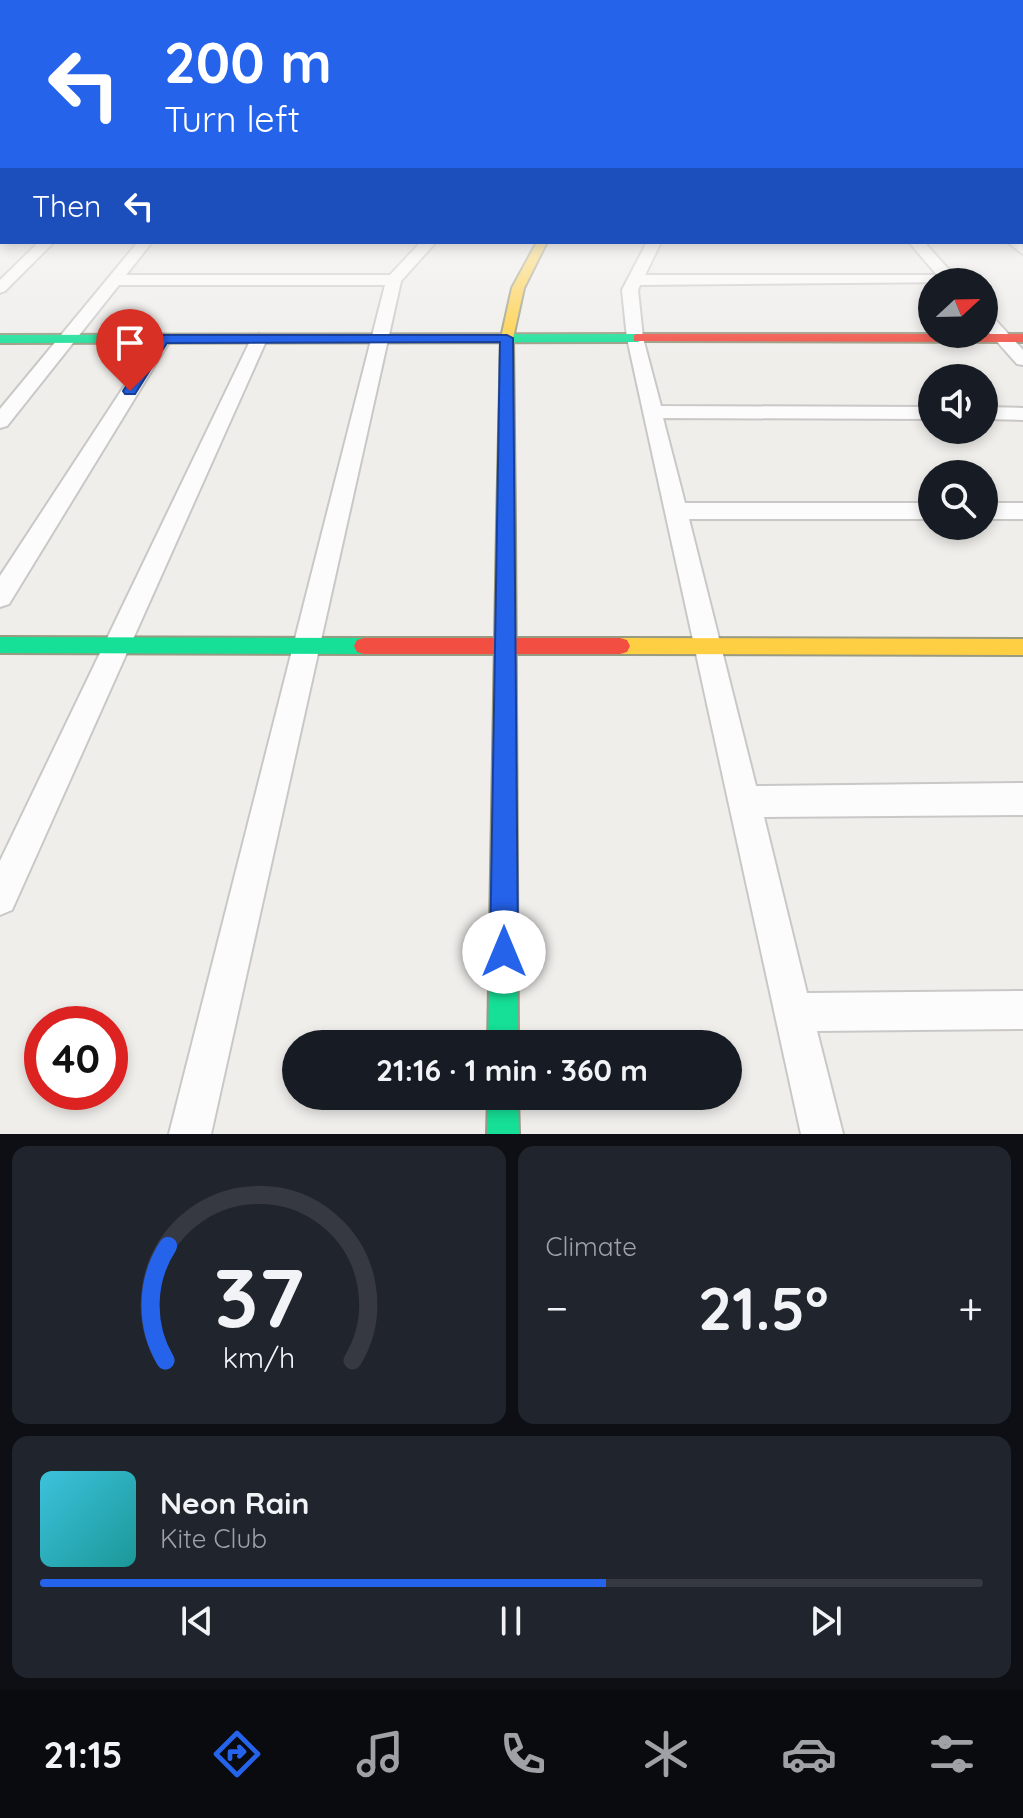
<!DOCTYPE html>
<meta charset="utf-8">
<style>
:root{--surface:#171b24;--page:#20242c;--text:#f1f3f6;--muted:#9ea1a6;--line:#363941;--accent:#2563eb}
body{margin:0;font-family:Quicksand,sans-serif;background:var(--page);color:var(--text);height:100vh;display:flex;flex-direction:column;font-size:30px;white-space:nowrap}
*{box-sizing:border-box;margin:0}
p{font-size:26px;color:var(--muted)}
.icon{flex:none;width:44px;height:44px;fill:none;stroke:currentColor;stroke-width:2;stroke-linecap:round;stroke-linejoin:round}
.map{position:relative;height:1134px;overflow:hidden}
.sheet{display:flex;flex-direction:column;gap:12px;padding:12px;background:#0d0f14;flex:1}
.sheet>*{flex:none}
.hud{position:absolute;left:0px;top:0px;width:1024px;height:244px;box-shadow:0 4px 12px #0003;background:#2563eb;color:#fff;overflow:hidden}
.needle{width:52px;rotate:68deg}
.buttons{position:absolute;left:918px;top:268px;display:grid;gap:16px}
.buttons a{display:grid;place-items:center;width:80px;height:80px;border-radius:50%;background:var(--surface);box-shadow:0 4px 12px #0003;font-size:40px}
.speed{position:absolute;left:24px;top:1006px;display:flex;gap:16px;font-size:40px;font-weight:700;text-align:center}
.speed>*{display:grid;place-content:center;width:104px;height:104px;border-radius:50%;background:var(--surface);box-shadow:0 4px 12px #0003;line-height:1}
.speed .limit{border:12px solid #d22;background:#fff;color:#111}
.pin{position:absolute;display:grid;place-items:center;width:68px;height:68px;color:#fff;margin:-82px -34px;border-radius:50% 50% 50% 0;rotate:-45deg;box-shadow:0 0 8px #0007}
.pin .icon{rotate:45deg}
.me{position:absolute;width:88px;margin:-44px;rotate:0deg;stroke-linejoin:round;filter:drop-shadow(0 0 6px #0008)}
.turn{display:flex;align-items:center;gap:28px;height:168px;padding:0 32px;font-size:36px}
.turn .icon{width:104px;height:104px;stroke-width:2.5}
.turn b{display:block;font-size:56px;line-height:68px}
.then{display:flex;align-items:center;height:76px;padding:0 32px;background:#0003;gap:16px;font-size:30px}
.big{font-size:60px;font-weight:700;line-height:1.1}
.sheet .card{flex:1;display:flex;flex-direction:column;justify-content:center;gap:12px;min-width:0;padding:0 28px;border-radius:16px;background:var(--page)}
.sheet .dial{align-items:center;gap:0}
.dial svg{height:208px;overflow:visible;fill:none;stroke:var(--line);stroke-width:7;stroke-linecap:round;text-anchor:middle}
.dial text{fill:var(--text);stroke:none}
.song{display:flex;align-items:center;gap:24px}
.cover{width:96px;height:96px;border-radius:12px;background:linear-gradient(135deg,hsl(190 70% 55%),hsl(180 70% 35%))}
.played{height:8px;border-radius:4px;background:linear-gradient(90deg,var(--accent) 60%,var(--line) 60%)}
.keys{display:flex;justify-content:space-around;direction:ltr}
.heat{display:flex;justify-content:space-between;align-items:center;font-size:44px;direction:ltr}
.sheet .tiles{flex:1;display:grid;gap:12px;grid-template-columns:1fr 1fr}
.card:last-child{grid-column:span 2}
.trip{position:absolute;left:282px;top:1030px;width:460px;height:80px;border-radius:40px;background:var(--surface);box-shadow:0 4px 12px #0003;font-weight:700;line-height:80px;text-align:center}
.dock{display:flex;height:128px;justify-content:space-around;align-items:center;background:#090b0e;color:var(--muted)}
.dock .icon{width:56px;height:56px}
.dock .current{color:var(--accent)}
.dock b{font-size:36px;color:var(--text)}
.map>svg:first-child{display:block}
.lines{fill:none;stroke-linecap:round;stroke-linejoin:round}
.street-casing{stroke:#c9c8c7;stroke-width:4}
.fast-casing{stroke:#999a82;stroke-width:4}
.slow-casing{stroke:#999a82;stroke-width:4}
.jam-casing{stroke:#999a82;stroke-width:4}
.street{fill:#fdfcfc;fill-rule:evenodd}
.fast{fill:#16e098;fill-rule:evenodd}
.slow{fill:#ffcf43;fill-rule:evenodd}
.jam{fill:#f24e42;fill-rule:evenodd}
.route{fill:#2563eb;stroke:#184099;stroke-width:2}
</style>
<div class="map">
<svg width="1023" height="1134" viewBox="0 0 1023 1134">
<rect width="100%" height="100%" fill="#f0eeeb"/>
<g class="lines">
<defs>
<path id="street" d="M 39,242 L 54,242 L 5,291 L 0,293 L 0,280 Z
M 138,242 L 152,242 L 126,275 L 390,275 L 421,242 L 436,242 L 401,281 L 211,1134 L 169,1134 L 385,285 L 119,285 L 7,426 L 0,428 L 0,409 Z
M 647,242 L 661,242 L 645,275 L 937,275 L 909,242 L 924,242 L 960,282 L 640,285 L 638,290 L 643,338 L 661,406 L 932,407 L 932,419 L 663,418 L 685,503 L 932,503 L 932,519 L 689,519 L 756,786 L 1023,783 L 1023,815 L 764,817 L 807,993 L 1023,991 L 1023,1029 L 817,1031 L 843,1134 L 801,1134 L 627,338 L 622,290 Z
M 1007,242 L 1022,242 L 1023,254 Z
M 984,312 L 990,314 L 1023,350 L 1023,365 L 1017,364 L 984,327 Z
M 163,334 L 171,339 L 9,604 L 0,607 L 0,576 L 155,339 Z
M 259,334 L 267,339 L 12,910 L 0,915 L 0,861 L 251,339 Z
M 984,407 L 1023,408 L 1023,420 L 984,419 Z
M 984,503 L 1023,503 L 1023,519 L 984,519 Z"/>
<path id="fast" d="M 0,335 L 638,334 L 644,338 L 638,342 L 0,343 Z
M 506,520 L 515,526 L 518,1044 L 488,1044 L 497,526 Z
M 0,637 L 364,638 L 371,640 L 374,646 L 371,652 L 364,654 L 0,653 Z
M 488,1096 L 518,1096 L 519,1134 L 487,1134 Z"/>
<path id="slow" d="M 537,242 L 547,242 L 524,288 L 513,338 L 515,526 L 506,532 L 497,526 L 501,338 L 512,288 Z
M 620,638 L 1023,639 L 1023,655 L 620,654 L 613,652 L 610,646 L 613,640 Z"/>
<path id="jam" d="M 638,334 L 1023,334 L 1023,342 L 634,341 L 634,335 Z
M 364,638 L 620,638 L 627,640 L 630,646 L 627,652 L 620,654 L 364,654 L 357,652 L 354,646 L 357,640 Z"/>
</defs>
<use href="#street" class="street-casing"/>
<use href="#fast" class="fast-casing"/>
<use href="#slow" class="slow-casing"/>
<use href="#jam" class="jam-casing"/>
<use href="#street" class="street"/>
<use href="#fast" class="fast"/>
<use href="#slow" class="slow"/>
<use href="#jam" class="jam"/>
</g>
<linearGradient id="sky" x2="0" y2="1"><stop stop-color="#97c4e6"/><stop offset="0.56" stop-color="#f8f7f6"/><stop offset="1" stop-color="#f8f7f6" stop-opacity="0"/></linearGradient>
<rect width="1023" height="359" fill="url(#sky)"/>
<path class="route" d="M 163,335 L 507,335 L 513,338 L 518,952 L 514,962 L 504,966 L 494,962 L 490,952 L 500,342 L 167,343 L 135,394 L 125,394 L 123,391 L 158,336 Z"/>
</svg>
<div class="buttons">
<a><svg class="needle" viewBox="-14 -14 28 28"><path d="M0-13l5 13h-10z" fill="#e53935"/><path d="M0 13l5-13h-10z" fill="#9ea1a6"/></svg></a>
<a><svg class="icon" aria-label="sound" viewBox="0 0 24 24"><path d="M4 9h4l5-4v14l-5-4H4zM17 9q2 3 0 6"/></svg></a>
<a><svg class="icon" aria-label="search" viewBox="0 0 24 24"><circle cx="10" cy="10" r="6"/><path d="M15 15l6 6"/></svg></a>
</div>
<div class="speed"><div class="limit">40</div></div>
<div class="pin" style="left:130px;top:391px;background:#d93025"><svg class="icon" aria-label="arrive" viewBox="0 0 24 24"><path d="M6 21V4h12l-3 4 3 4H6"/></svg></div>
<svg class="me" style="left:504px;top:952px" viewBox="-20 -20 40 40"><circle r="19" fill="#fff"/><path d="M0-13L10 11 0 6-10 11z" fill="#2563eb"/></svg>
<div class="trip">21:16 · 1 min · 360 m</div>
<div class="hud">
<div class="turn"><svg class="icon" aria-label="left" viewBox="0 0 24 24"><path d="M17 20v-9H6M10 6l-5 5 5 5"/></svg><div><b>200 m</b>Turn left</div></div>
<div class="then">Then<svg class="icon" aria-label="left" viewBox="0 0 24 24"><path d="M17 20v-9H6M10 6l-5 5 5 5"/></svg></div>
</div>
</div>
<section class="sheet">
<div class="tiles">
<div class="card dial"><svg viewBox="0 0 100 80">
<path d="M14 69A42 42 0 1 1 86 69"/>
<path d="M14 69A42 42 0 0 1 15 25" stroke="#2563eb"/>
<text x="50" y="56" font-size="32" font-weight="700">37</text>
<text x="50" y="72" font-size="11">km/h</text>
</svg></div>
<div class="card"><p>Climate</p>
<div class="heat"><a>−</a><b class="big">21.5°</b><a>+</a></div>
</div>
<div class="card">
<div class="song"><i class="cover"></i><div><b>Neon Rain</b><p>Kite Club</p></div></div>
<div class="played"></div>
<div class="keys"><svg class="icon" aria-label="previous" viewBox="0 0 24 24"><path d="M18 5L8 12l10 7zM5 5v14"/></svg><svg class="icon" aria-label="pause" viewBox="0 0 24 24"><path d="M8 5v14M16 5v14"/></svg><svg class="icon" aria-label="next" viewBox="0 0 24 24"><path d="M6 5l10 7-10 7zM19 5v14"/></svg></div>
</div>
</div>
</section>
<nav class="dock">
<b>21:15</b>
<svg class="icon current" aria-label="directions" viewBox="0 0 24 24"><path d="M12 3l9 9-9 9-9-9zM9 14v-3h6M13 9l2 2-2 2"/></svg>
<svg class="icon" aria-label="music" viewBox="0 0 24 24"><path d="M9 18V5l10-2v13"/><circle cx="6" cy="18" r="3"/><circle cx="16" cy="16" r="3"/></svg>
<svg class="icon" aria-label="phone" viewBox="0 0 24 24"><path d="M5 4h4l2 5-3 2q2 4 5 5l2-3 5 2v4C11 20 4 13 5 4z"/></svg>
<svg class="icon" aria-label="climate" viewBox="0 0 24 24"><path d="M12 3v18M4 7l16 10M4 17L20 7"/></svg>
<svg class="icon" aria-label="car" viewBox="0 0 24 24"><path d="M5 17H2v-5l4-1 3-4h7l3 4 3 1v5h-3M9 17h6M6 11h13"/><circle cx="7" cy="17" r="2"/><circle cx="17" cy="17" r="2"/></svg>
<svg class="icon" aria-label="filters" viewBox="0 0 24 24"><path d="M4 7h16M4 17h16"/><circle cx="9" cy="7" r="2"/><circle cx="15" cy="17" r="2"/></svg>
</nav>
